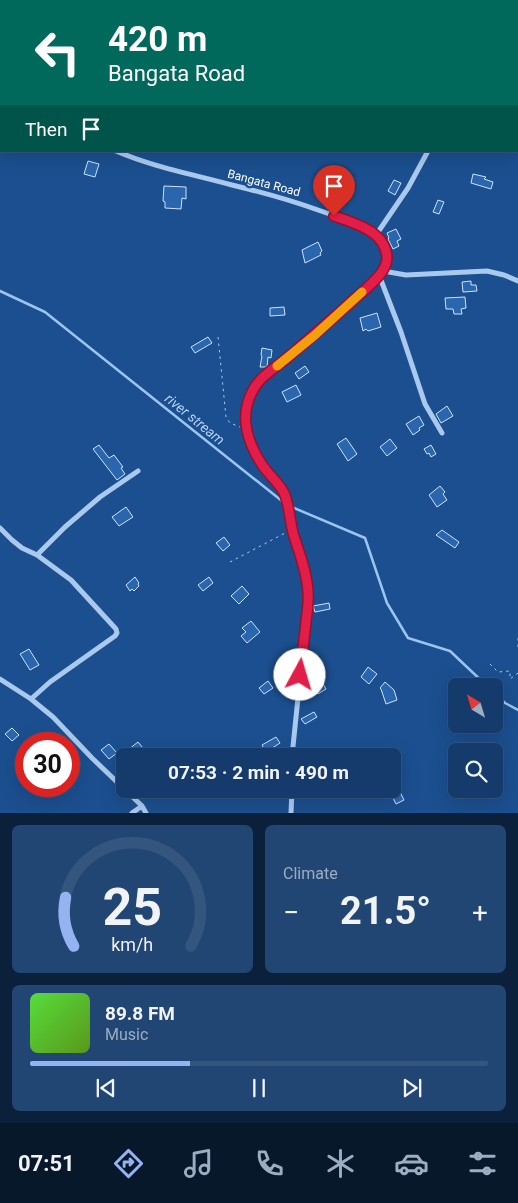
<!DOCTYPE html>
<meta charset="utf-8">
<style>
:root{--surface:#143b6b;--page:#214673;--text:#f1f3f6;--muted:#9dadc1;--line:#33557e;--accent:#95b2f1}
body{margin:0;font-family:Roboto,sans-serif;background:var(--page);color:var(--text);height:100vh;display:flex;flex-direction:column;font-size:19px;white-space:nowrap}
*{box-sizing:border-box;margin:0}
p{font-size:16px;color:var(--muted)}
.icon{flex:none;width:28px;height:28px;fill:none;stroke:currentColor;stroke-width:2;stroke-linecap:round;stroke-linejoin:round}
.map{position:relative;height:813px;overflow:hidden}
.sheet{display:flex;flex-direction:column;gap:12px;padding:12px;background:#0b203b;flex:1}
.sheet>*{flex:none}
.banner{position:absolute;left:0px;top:0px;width:519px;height:152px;box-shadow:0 5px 20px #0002,0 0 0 1px var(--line);background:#00695c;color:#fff;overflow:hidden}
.needle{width:32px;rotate:322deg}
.buttons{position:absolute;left:448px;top:678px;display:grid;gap:10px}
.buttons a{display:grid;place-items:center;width:55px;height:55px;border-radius:8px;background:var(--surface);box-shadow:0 5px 20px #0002,0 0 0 1px var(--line);font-size:25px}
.speed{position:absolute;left:15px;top:732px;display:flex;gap:10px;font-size:25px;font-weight:700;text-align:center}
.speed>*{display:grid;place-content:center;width:65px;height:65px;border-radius:50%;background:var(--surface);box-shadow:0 5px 20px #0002,0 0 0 1px var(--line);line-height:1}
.speed .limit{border:8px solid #d22;background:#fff;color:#111}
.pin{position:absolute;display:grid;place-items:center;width:42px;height:42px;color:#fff;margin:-51px -21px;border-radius:50% 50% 50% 0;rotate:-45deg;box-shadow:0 0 5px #0007}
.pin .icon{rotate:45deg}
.me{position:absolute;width:55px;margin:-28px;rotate:6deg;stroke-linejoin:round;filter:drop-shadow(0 0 4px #0008)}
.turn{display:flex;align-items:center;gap:18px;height:105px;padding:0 25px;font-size:22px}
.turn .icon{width:65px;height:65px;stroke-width:2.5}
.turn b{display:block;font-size:35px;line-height:42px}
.then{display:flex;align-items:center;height:48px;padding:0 25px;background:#0003;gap:10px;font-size:19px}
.big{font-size:38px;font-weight:700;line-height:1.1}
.sheet .widget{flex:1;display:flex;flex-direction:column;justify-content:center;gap:8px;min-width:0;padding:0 18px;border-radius:8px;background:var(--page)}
.sheet .dial{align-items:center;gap:0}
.dial svg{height:130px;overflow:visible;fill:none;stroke:var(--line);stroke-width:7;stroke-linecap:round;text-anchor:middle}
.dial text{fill:var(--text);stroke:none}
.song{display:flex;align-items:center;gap:15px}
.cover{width:60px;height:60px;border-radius:8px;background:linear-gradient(135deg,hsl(110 70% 55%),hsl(90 70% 35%))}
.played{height:5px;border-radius:2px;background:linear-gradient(90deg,var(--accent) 35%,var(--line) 35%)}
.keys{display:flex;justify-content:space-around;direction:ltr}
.heat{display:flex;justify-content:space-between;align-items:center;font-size:28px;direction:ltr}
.sheet .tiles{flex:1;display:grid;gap:12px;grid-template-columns:1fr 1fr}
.widget:last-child{grid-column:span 2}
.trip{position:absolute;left:116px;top:748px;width:285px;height:50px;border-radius:8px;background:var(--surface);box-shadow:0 5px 20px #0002,0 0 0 1px var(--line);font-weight:700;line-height:50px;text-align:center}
.tabs{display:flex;height:80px;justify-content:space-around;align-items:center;background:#08182b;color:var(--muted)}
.tabs .icon{width:35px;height:35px}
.tabs .on{color:var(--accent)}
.tabs b{font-size:22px;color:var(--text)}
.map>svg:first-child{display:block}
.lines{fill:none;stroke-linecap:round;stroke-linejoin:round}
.stream{stroke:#9cc4f0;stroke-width:2.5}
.building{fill:#2a66ad;stroke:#cfe3fa}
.path{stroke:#a9c9ee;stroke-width:1;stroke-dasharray:2.5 4;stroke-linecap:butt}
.street{stroke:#a9c9ee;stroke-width:5}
.route-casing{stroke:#92132f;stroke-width:12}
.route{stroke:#e11d48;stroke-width:9}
.slow{stroke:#f59e0b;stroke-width:9}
.labels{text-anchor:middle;stroke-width:5;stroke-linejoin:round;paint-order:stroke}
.street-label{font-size:12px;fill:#fff;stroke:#1b4f8f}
.water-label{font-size:14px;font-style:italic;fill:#b5d3f5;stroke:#1b4f8f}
</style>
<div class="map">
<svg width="518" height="813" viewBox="0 0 518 813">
<rect width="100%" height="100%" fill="#1b4f8f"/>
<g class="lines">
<path class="stream" d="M 0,291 L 45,312 L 287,505 L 365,538 L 387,603 L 408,638 L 450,651 L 487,686
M 494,692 L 505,703 L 518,710"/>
</g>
<path class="building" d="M 88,161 L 99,164 L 95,177 L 84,174 Z
M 473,174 L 486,177 L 484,179 L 493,182 L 491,189 L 471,183 Z
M 394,180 L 401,183 L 395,195 L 388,191 Z
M 164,186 L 186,187 L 186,199 L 182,198 L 181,209 L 165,208 L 165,202 L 163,201 Z
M 438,200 L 444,202 L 439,214 L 433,212 Z
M 396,229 L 401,239 L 397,241 L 399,246 L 393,249 L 388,239 L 389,238 L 387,233 Z
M 318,242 L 322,251 L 320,253 L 321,255 L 305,263 L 302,250 Z
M 471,281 L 471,285 L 476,285 L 477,291 L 463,292 L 462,282 Z
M 465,297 L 466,308 L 461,309 L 462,314 L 454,314 L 453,309 L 446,309 L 445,298 Z
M 284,307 L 285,315 L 270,316 L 270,308 Z
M 377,313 L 381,327 L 368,331 L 366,329 L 363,331 L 360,318 Z
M 208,337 L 212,343 L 195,353 L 191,347 Z
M 262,348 L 272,350 L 271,358 L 268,357 L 267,367 L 260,367 L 262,356 L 261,355 Z
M 305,366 L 309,372 L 299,379 L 295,373 Z
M 296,385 L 301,395 L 287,402 L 282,392 Z
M 447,406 L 453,416 L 441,423 L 436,414 Z
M 419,416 L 424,425 L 419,428 L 420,430 L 413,435 L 406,424 Z
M 346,438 L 357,454 L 348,461 L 337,444 Z
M 390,439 L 397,448 L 387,456 L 380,447 Z
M 99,445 L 109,458 L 114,455 L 123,467 L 121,468 L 125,474 L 117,480 L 93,449 Z
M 431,445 L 436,454 L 431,457 L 429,453 L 427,454 L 424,449 Z
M 440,486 L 445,492 L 443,494 L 447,500 L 437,507 L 429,495 Z
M 126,507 L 133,517 L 119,526 L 112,517 Z
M 442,530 L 459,542 L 455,548 L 436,535 Z
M 224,537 L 230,545 L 223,551 L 216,543 Z
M 135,577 L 139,583 L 138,584 L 139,586 L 134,591 L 132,589 L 130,591 L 126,585 Z
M 209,577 L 213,583 L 203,591 L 198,585 Z
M 242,586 L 249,594 L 239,604 L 231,596 Z
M 329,603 L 330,609 L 315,612 L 313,606 Z
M 251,621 L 260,632 L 247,643 L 241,636 L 246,632 L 242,628 Z
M 29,649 L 39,665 L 30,670 L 20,654 Z
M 368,667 L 377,674 L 369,684 L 361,677 Z
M 321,680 L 326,689 L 318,694 L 312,685 Z
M 268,681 L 273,688 L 264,694 L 259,688 Z
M 385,682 L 394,690 L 397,700 L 386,704 L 381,689 L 380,688 Z
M 314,712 L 317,717 L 305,724 L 301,719 Z
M 12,728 L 19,735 L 12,741 L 5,734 Z
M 276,737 L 280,743 L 266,752 L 262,745 Z
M 138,742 L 147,753 L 142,756 L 135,756 L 129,749 Z
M 109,744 L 117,753 L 109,759 L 101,750 Z
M 399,790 L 404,800 L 396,804 L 391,794 Z"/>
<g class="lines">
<path class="path" d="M 218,337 L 226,417 L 230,423 L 240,427
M 230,562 L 287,532
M 518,638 L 518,650
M 490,664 L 498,672 L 510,671 L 510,679 L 518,673
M 297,797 L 333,789"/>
<path class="street" d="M 263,0 L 265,1
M 342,0 L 342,1
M 0,106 L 1,106
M 116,151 C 153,167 192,174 232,185 C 261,192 290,200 318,210 C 334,216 353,220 368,229 C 378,236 390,250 386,263 C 383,276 369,286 360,295 C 339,313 318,332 297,349 C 285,360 270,369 259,381 C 254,387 249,396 247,404 C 241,429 252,454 268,473 C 273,480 281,486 284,494 C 289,507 290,521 294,535 C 300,556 308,578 308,601 L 292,756
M 376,235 L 408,188 L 428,151
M 383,271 L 406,275 L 487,271 L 504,275 L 518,281
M 379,275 L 401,332 L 425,404 L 442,433
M 0,528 L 12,540 L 22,548 L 37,555 L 71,580 L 116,629 L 117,633 L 115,636 L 50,682 L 31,699
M 37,555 L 65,527 L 100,497 L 138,471
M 0,679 L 31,699 L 53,717 L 92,758 L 142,806 L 146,813
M 132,813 L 142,806
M 291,813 L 292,789"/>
</g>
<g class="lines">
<defs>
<path id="route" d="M 300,675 C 302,657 304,640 306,622 C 307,612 309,602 308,592 C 307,572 299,552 293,533 C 290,521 289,503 284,493 C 279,483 269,475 263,466 C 248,444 239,417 252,392 C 259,377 275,368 287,358 C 308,340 329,322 350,303 C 361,293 373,284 382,272 C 385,267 387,263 387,258 C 386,231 354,223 334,216"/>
</defs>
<use href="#route" class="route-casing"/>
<use href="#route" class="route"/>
<path class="slow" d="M 277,366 L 315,335 L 362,292"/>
</g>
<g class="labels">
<g class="street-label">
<text transform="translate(264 183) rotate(15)" y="4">Bangata Road</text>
</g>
<g class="water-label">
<text transform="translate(195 419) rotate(39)" y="5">river stream</text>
</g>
</g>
</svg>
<div class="buttons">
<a><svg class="needle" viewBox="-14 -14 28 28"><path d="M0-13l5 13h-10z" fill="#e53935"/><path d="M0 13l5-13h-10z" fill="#9dadc1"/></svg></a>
<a><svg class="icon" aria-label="search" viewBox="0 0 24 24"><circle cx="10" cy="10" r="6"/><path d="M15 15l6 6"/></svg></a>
</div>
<div class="speed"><div class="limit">30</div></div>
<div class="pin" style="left:334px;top:216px;background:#d93025"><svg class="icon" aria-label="arrive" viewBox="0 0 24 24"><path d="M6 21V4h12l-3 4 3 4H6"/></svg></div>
<svg class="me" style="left:300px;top:675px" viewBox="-20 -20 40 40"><circle r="19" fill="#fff"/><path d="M0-13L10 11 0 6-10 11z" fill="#e11d48"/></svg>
<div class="trip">07:53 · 2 min · 490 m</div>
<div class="banner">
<div class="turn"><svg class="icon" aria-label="left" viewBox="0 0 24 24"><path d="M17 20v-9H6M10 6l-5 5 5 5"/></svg><div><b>420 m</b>Bangata Road</div></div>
<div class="then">Then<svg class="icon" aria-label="arrive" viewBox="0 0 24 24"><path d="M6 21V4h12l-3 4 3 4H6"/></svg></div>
</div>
</div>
<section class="sheet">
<div class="tiles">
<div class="widget dial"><svg viewBox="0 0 100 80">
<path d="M14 69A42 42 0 1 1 86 69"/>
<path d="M14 69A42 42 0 0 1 9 39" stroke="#95b2f1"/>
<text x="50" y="56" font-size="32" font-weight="700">25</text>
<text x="50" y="72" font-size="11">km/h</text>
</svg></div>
<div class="widget"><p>Climate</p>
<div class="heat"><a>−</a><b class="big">21.5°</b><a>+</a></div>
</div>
<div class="widget">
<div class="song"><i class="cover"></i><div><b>89.8 FM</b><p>Music</p></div></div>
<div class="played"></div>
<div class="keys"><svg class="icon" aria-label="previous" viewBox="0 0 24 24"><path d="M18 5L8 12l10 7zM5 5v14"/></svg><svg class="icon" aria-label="pause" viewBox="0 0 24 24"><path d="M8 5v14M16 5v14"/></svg><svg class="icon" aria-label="next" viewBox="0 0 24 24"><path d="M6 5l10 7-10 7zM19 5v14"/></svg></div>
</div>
</div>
</section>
<nav class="tabs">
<b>07:51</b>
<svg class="icon on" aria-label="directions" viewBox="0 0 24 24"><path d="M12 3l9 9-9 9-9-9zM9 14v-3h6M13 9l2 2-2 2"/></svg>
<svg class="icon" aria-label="music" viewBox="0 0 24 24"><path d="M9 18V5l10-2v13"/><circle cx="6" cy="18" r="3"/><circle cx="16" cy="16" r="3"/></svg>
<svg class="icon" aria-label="phone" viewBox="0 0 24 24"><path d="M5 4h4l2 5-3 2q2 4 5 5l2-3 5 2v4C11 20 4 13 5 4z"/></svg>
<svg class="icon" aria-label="climate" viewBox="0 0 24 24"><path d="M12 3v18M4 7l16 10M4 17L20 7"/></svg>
<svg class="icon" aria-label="car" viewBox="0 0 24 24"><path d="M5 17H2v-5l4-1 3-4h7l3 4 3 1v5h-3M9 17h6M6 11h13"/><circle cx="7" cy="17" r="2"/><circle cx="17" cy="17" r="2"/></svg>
<svg class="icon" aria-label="filters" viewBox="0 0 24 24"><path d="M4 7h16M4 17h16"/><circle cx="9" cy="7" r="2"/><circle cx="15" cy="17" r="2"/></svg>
</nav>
